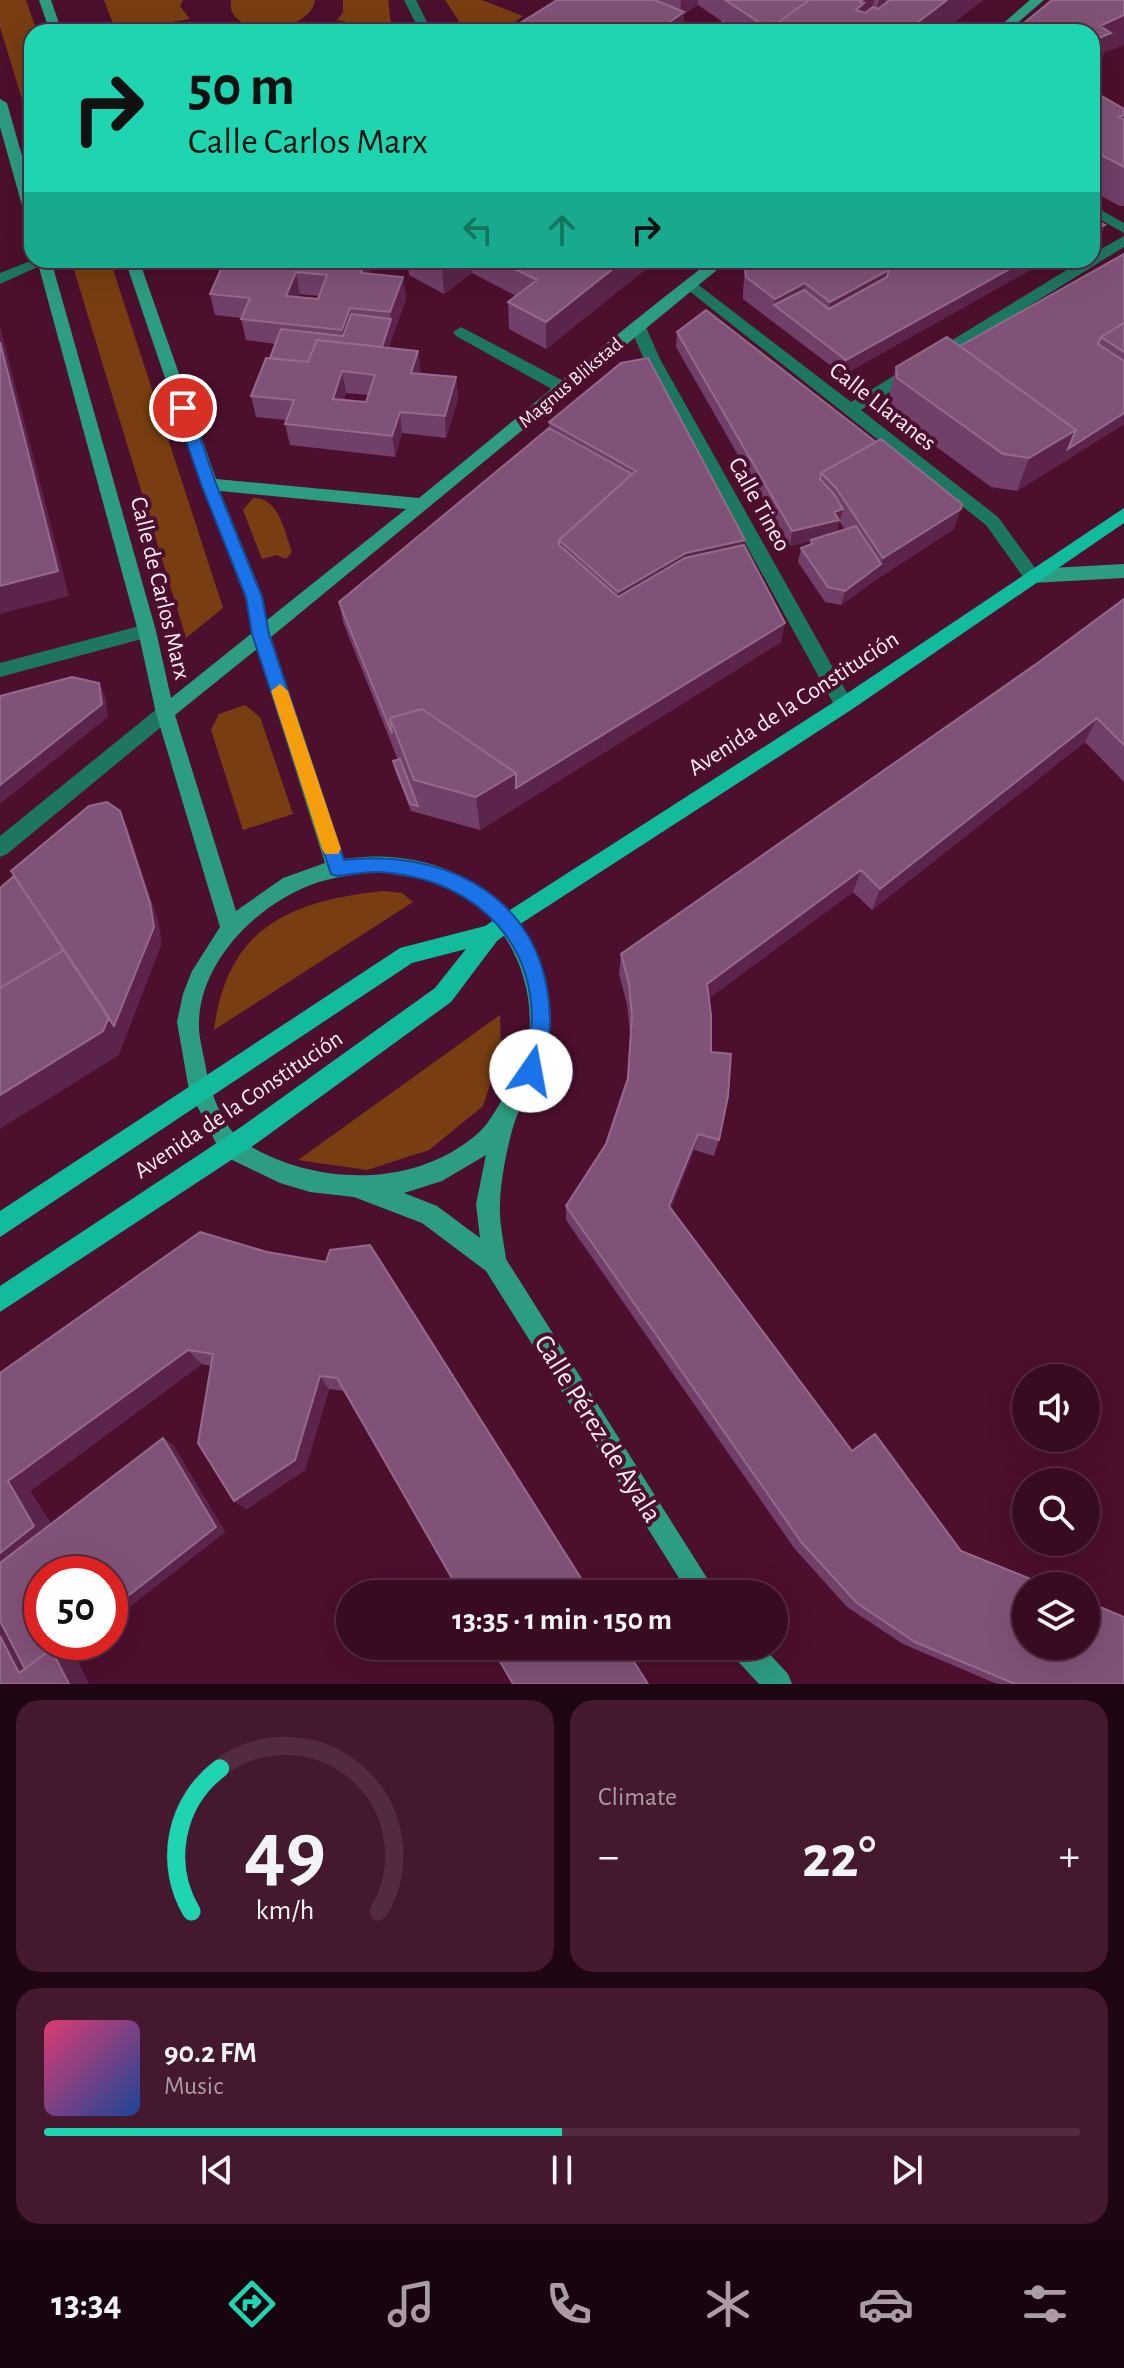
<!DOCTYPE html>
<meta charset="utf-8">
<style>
:root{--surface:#390b22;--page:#44192f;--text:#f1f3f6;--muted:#ab9ba5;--line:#532b40;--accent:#1fd5b0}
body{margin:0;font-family:"Alegreya Sans",sans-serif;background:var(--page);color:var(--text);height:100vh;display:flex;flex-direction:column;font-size:30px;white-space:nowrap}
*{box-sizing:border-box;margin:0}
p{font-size:26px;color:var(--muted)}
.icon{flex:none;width:44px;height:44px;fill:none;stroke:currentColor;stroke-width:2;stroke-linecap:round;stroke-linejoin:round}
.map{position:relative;height:1684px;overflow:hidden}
.panel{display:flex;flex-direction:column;gap:16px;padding:16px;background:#1f0613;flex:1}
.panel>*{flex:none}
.guide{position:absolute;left:24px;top:24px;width:1076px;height:244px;border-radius:24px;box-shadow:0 8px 32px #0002,0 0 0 2px var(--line);background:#1fd5b0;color:#111;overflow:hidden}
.buttons{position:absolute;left:1012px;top:1364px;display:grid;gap:16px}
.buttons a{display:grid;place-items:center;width:88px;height:88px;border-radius:50%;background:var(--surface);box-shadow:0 8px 32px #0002,0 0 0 2px var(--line);font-size:40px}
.speed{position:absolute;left:24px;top:1556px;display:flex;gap:16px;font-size:40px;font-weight:700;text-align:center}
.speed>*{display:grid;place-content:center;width:104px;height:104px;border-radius:50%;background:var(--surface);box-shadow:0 8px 32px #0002,0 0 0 2px var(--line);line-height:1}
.speed .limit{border:12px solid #d22;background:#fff;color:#111}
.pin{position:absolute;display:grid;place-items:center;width:68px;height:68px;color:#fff;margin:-34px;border:4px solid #fff;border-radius:50%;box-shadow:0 2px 8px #0007}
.me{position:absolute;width:88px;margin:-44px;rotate:12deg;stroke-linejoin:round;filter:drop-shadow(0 0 6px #0008)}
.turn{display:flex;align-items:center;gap:28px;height:168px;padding:0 32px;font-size:36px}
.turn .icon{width:104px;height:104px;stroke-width:2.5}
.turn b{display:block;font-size:56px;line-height:68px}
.lanes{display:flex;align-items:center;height:76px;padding:0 32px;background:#0003;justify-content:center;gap:40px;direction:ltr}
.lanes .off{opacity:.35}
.big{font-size:60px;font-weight:700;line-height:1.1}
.panel .widget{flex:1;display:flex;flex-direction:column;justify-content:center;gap:12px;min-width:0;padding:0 28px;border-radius:24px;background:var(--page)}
.panel .dial{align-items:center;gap:0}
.dial svg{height:208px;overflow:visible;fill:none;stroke:var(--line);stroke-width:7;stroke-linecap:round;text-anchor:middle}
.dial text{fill:var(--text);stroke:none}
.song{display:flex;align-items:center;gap:24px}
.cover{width:96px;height:96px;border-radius:12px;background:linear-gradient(135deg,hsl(340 70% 55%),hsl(220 70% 35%))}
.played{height:8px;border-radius:4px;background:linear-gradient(90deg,var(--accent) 50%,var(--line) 50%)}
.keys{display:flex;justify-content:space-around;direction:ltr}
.heat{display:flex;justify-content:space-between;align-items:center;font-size:44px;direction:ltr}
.panel .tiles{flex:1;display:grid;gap:16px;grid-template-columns:1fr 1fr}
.widget:last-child{grid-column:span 2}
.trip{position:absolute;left:336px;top:1580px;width:452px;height:80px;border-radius:40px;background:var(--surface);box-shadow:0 8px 32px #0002,0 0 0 2px var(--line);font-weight:700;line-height:80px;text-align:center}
.menu{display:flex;height:128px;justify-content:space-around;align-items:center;background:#17040e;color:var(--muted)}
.menu .icon{width:56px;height:56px}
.menu .active{color:var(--accent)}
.menu b{font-size:36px;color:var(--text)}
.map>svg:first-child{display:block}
.green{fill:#783e11}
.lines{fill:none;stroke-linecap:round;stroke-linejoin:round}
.lane{fill:#1d7662;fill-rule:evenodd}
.street{fill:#1d7662;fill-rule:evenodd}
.secondary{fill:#2c9c82;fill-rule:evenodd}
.primary{fill:#12bb9b;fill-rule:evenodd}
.wall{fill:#713f68;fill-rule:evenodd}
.shaded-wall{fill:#5c244a}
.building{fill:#805277;stroke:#946a8a;stroke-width:2;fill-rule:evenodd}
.route{fill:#1a73e8;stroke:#114b97;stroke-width:2}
.slow{fill:#f59e0b}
.labels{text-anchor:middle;stroke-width:8;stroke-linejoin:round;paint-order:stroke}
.far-street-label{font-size:20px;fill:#feeef4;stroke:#4c0f2e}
.street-label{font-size:24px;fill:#feeef4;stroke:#4c0f2e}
.near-street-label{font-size:28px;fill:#feeef4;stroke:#4c0f2e}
</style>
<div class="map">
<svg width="1124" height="1684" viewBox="0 0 1124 1684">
<rect width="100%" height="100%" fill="#4c0f2e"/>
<path class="green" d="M 0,0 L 26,0 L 37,32 L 32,32 L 32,132 L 0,27 Z
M 104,0 L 183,0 L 180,6 L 190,19 L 116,31 Z
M 231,0 L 314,0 L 315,1 C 308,36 224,38 231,0 Z
M 343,0 L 388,0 L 392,32 L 337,20 L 343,12 Z
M 445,0 L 482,0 L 523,16 L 501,32 L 466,32 Z
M 71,260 L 110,260 L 223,608 L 186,638 Z
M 253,498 C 279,497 284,531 292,552 L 286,559 L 277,555 L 262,559 L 243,510 Z
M 245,705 L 260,717 L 293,814 L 243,830 L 211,730 L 219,714 Z
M 383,891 L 402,893 L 413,902 L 214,1030 C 227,928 289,901 383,891 Z
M 500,1015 L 501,1051 L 483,1106 L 429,1150 L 367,1170 L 298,1160 Z"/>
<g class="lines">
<path class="lane" d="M 461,327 L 571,385 L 573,389 L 565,394 L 559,393 L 456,336 L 453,332 Z"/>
<path class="street" d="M 404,0 L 416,0 L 432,32 L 420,32 Z
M 612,0 L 629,0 L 700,32 L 683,32 Z
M 1092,205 L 1124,223 L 1124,233 L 1092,215 Z
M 1124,236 L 1124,247 L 861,410 L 998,517 L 1041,576 L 1032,583 L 1026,581 L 986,525 L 683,286 L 691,281 L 696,283 L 851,402 L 1083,260 L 1092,260 L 1092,254 Z
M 33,260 L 51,261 L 0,284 L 0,273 Z
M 637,320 L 645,325 L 660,359 L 851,700 L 853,705 L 851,710 L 837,710 L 644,359 L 629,325 Z
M 147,624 L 153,626 L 156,631 L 153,636 L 0,677 L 0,663 Z
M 165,705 L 172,708 L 174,713 L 172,718 L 7,854 L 0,857 L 0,836 L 158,708 Z"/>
<path class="secondary" d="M 39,0 L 51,0 L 62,32 L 50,32 Z
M 1030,0 L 1044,0 L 1007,32 L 993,32 Z
M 0,99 L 7,103 L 32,191 L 32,220 L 25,216 L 0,127 Z
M 37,260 L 51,260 L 156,631 L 171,698 L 252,633 L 245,597 L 201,484 L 125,260 L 139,260 L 216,479 L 419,498 C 517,419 612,336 712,260 L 729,260 L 271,637 L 344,859 C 459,841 565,921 549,1043 C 544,1080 524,1093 515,1121 C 508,1142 500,1182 500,1205 C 499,1223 504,1242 506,1259 L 717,1594 L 689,1594 L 486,1271 L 422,1223 L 354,1197 L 310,1192 L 280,1183 L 228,1158 L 218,1147 L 189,1090 L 177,1022 L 183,994 L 192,971 L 220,927 L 156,713 L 138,631 ZM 220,491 L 406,509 L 267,620 L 263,597 ZM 257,649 L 325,863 L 283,878 L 236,911 L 175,715 ZM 379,872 C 404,876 432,879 455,891 C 516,923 546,1004 521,1069 C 517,1079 508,1090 502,1100 C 495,1111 488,1125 477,1134 C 414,1189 313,1186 245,1143 C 224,1130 210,1092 206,1069 C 204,1054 198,1037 199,1021 C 201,958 262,900 319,882 C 339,876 359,874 379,872 ZM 486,1155 L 476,1204 L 480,1238 L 437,1206 L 404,1193 L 442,1181 Z
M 1124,564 L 1124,578 L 1032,583 L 1023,576 L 1032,569 Z
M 729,1646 L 762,1646 L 788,1674 L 792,1684 L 759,1684 L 733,1656 Z"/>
<path class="primary" d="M 1124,508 L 1124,523 L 851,710 L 514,928 L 497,941 L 451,1002 L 257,1143 L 0,1312 L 0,1286 L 241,1127 L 435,988 L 466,949 L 412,963 L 0,1237 L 0,1211 L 400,948 L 485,926 L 837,700 Z"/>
</g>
<path class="wall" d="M 557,0 L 983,0 L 942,32 L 709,32 L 723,22 L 698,5 L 684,14 L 683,32 L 506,32 Z
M 1092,92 L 1124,109 L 1124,206 L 1120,206 L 1092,191 Z
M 1124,254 L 1124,424 L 1017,491 L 991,487 L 889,412 L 888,401 L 896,367 L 960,346 Z
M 369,260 L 371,274 L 403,277 L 406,299 L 388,348 L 418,351 L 420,374 L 456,377 L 458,399 L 446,438 L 402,433 L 395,457 L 290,445 L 285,424 L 286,420 L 256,417 L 251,396 L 276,344 L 246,340 L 241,318 L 215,315 L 210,294 L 264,264 ZM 300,294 L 319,296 L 318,299 L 299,297 ZM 346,393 L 368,395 L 366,402 L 343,400 Z
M 408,260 L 657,260 L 546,349 L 509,329 L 508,302 L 516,296 L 472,273 L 444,294 L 409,275 Z
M 755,260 L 1048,260 L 843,375 L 743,299 L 743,291 L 745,269 Z
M 677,332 L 954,529 L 877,579 L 841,605 L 825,602 L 798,562 L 801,548 L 810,545 L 811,541 L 790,546 L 676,347 ZM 840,522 L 845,530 L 836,532 L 838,524 Z
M 621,363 L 745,540 L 744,545 L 781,642 L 480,830 L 411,811 L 394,768 L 393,761 L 398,760 L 343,622 L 339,602 L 549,428 L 549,422 Z
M 1124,599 L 1124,782 L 1085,742 L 872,910 L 853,892 L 709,998 L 711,1052 L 719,1140 L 714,1156 L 694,1150 L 671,1208 L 852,1451 L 961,1551 L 1124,1684 L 997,1684 L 903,1644 L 847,1607 L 794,1548 L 566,1220 L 566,1206 L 606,1144 L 627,1080 L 630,1034 L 627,1004 L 619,974 L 621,954 L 1039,662 Z
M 267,1252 L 344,1391 L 329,1389 L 305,1470 L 247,1509 L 234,1501 L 211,1366 L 202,1364 L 30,1491 L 51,1524 L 163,1438 L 173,1445 L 225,1532 L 110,1622 L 110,1574 L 42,1642 L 85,1642 L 73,1651 L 89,1684 L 0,1684 L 0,1373 Z"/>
<path class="shaded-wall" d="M 681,0 L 698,0 L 698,5 L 684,14 L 683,32 L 655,32 L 680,15 Z
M 863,0 L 874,0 L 870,24 L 856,10 Z
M 879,0 L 886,0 L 882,19 L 874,26 Z
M 947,0 L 983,0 L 942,32 L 905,32 Z
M 1124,15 L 1124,45 L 1104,53 L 1100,67 L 1092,71 L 1092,41 L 1100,26 Z
M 837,24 L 836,32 L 823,32 Z
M 1105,225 L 1102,232 L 1092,237 L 1092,231 Z
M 366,260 L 369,260 L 371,275 L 361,273 Z
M 451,260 L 471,260 L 472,273 L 444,294 L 442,267 Z
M 624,260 L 657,260 L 546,349 L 546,322 Z
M 1026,260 L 1048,260 L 843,375 L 846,360 Z
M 889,270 L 884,292 L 826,324 L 830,302 Z
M 296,272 L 300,294 L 290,318 L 286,296 Z
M 403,277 L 406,299 L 382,368 L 380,353 L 391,319 L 390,312 Z
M 805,283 L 801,305 L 774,305 L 771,320 L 775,299 Z
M 350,308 L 353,330 L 345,351 L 342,330 Z
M 0,326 L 69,596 L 0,614 Z
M 418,351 L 421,372 L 414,394 L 411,373 Z
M 342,371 L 346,393 L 336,420 L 333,399 Z
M 456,377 L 458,399 L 446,438 L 445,416 Z
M 400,412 L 402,433 L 395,457 L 392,436 Z
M 1124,413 L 1124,424 L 1017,491 L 1029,458 L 1076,430 Z
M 843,509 L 836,535 L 790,546 L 792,531 Z
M 961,509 L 954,529 L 877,579 L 841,605 L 845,591 L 881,564 L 883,558 Z
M 745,540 L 741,566 L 617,618 L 618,592 L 686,553 Z
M 785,623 L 781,642 L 480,830 L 476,797 L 516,773 Z
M 99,683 L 106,697 L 108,717 L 0,804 L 0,785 Z
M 1097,718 L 1085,742 L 872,910 L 880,889 Z
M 120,811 L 128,829 L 158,920 L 162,943 L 119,1055 L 0,1129 L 0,1095 Z
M 861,870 L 853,892 L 703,1003 L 707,984 Z
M 698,1134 L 694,1150 L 666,1221 L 669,1206 Z
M 188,1350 L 202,1364 L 30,1491 L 56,1533 L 0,1578 L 0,1553 L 8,1481 Z
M 320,1376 L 329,1389 L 305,1470 L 247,1509 L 234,1501 Z
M 163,1438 L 173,1445 L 225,1532 L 110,1622 L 110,1610 Z
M 0,1595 L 51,1649 L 69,1642 L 85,1642 L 73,1651 L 89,1684 L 69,1684 L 19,1673 L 0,1636 Z"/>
<path class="building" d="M 557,0 L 655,0 L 684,12 L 655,32 L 506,32 Z
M 725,0 L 809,0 L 779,22 L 778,32 L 774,32 Z
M 809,0 L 863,0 L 860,2 L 864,3 L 856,10 L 865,13 L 873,7 L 878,9 L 890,0 L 947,0 L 905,32 L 840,32 L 846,28 L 837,24 L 823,32 L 804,32 L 779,22 Z
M 1052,0 L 1124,0 L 1124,15 L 1100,26 L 1111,33 L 1092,41 L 1092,32 L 1013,32 Z
M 723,22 L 747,32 L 709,32 Z
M 1093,91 L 1124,109 L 1124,115 L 1119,117 L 1124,120 L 1124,167 L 1092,150 L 1092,92 Z
M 1092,218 L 1105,225 L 1092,231 Z
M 1124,254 L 1124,323 L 1101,337 L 1098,344 L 1124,361 L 1124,413 L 1068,449 L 1076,430 L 960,346 Z
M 225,260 L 264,264 L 266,260 L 366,260 L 361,273 L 403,277 L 390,312 L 350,308 L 342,330 L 241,319 L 250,298 L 210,294 ZM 296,272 L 327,275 L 318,299 L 286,296 Z
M 429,260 L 451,260 L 442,267 Z
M 497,260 L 624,260 L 546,322 L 508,302 L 537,280 Z
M 755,260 L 864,260 L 889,270 L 830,302 L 805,283 L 775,299 L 746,277 L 745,269 Z
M 864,260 L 1026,260 L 846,360 L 774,305 L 804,290 L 829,309 L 887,277 L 889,270 Z
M 706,310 L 876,442 L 821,473 L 820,479 L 834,494 L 843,509 L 834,512 L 839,520 L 792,531 L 677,332 Z
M 351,314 L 391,319 L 382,347 L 317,340 L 308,362 L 270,358 L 281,329 L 343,336 Z
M 1124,323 L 1124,352 L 1101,337 Z
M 947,337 L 1076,430 L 1029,458 L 1003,454 L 897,378 L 896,367 Z
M 317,340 L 418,351 L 411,373 L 456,377 L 445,416 L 400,412 L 392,436 L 285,424 L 294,400 L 251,396 L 266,358 L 308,362 ZM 342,371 L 375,375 L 366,402 L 333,399 Z
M 0,342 L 58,571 L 0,586 Z
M 648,358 L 745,540 L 686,553 L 618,592 L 559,540 L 636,471 L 549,422 L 621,363 Z
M 549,428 L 632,474 L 559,540 L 559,545 L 618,597 L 685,558 L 744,545 L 785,623 L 516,788 L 516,773 L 422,709 L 390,718 L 392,734 L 339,602 Z
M 881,439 L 962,504 L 961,509 L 883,558 L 836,488 L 821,473 Z
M 856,526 L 881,564 L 845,591 L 828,587 L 801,548 L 812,544 L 811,540 Z
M 1124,599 L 1124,745 L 1097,718 L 880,889 L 861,870 L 707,984 L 711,1015 L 711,1052 L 731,1054 L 728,1096 L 719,1140 L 698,1134 L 669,1206 L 852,1451 L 875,1434 L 961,1551 L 1048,1586 L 1026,1586 L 1026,1646 L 1086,1646 L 1086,1601 L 1124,1617 L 1124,1684 L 1015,1684 L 915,1642 L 857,1603 L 802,1543 L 566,1206 L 606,1144 L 628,1078 L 632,1016 L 629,984 L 621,954 L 1039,662 Z
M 72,677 L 99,683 L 102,704 L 0,785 L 0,696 Z
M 422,709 L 516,773 L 476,797 L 414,780 L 390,718 Z
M 400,759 L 418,806 L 410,804 L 393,761 Z
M 107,802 L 120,811 L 150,903 L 154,927 L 114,1026 L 11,871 L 89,806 Z
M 14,876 L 64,950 L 0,988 L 0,888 Z
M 64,950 L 109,1017 L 103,1031 L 0,1095 L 0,988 Z
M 200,1232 L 267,1252 L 326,1262 L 330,1250 L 370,1245 L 591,1594 L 461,1594 L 337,1378 L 320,1376 L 295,1460 L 234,1501 L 198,1443 L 213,1354 L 188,1350 L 8,1481 L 34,1526 L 0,1553 L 0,1373 Z
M 163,1438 L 216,1527 L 110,1610 L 110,1574 L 42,1574 L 42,1642 L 69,1642 L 59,1650 L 51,1649 L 25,1669 L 0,1621 L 0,1563 Z
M 0,1636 L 19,1673 L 51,1649 L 69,1684 L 0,1684 Z
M 491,1646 L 624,1646 L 648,1684 L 513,1684 Z"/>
<path class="route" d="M 183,403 L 190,408 L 216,484 L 262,597 L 269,634 L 344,860 C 436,849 530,889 547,989 C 552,1018 551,1050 538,1078 L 531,1081 L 524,1078 L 521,1071 C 525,1055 532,1034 532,1017 C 530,930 463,877 380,872 C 366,871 351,875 337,876 L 331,874 L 252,634 L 246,597 L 201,484 L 175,408 Z"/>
<path class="slow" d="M 280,684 L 288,691 L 341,849 L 338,854 L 325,854 L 322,849 L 271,691 Z"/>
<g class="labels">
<g class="far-street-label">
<text transform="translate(570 382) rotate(-40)" y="7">Magnus Blikstad</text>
</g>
<g class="street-label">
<text transform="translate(883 406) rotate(38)" y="8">Calle Llaranes</text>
<text transform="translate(760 504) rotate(61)" y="8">Calle Tineo</text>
<text transform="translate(161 588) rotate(76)" y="8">Calle de Carlos Marx</text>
<text transform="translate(793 703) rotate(-33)" y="8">Avenida de la Constitución</text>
<text transform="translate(238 1104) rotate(-34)" y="8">Avenida de la Constitución</text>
</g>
<g class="near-street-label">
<text transform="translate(599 1428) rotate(58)" y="10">Calle Pérez de Ayala</text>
</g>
</g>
</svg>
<div class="buttons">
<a><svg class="icon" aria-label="sound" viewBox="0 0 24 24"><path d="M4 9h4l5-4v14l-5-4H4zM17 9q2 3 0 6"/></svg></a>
<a><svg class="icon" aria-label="search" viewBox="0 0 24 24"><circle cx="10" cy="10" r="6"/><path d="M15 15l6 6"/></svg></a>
<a><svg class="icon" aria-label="layers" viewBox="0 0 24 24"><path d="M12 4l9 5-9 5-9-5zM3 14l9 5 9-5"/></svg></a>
</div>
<div class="speed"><div class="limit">50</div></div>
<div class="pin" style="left:183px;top:408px;background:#d93025"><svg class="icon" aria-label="arrive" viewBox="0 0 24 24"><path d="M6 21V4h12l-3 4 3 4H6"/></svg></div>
<svg class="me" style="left:531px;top:1071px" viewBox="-20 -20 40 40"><circle r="19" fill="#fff"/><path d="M0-13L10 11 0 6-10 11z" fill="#1a73e8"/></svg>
<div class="trip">13:35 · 1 min · 150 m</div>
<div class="guide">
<div class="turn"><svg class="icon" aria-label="right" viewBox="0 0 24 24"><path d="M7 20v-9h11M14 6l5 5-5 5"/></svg><div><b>50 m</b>Calle Carlos Marx</div></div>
<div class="lanes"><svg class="icon off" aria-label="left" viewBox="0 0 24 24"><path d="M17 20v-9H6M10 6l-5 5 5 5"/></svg><svg class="icon off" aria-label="ahead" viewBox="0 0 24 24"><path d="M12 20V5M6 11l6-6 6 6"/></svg><svg class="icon" aria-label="right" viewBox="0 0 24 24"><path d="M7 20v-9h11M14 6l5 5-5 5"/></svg></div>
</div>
</div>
<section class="panel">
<div class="tiles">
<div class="widget dial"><svg viewBox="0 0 100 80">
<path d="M14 69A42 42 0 1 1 86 69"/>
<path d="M14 69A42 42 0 0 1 25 14" stroke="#1fd5b0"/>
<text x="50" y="56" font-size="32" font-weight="700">49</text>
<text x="50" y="72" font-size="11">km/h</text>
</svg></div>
<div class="widget"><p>Climate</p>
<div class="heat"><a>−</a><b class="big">22°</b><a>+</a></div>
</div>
<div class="widget">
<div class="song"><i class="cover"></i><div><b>90.2 FM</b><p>Music</p></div></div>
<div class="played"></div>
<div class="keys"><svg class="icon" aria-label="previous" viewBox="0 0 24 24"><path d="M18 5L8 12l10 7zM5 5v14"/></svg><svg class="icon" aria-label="pause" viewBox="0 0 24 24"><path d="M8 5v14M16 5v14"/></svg><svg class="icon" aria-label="next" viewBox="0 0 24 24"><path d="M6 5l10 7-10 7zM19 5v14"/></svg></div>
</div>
</div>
</section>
<nav class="menu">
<b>13:34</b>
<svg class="icon active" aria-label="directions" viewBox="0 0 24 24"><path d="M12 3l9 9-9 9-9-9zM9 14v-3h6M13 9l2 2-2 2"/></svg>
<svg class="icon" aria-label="music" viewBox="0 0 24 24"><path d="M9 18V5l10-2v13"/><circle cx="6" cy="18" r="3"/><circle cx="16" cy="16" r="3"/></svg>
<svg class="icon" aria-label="phone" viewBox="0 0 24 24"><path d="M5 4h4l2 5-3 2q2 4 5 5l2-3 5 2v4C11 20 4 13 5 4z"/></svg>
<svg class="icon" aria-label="climate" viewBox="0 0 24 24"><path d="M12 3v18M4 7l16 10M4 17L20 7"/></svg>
<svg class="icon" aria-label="car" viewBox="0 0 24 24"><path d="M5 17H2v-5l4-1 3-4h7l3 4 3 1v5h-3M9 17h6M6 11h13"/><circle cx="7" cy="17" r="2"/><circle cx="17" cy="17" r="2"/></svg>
<svg class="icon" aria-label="filters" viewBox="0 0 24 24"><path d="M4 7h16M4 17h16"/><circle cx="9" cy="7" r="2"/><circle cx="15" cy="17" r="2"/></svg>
</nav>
